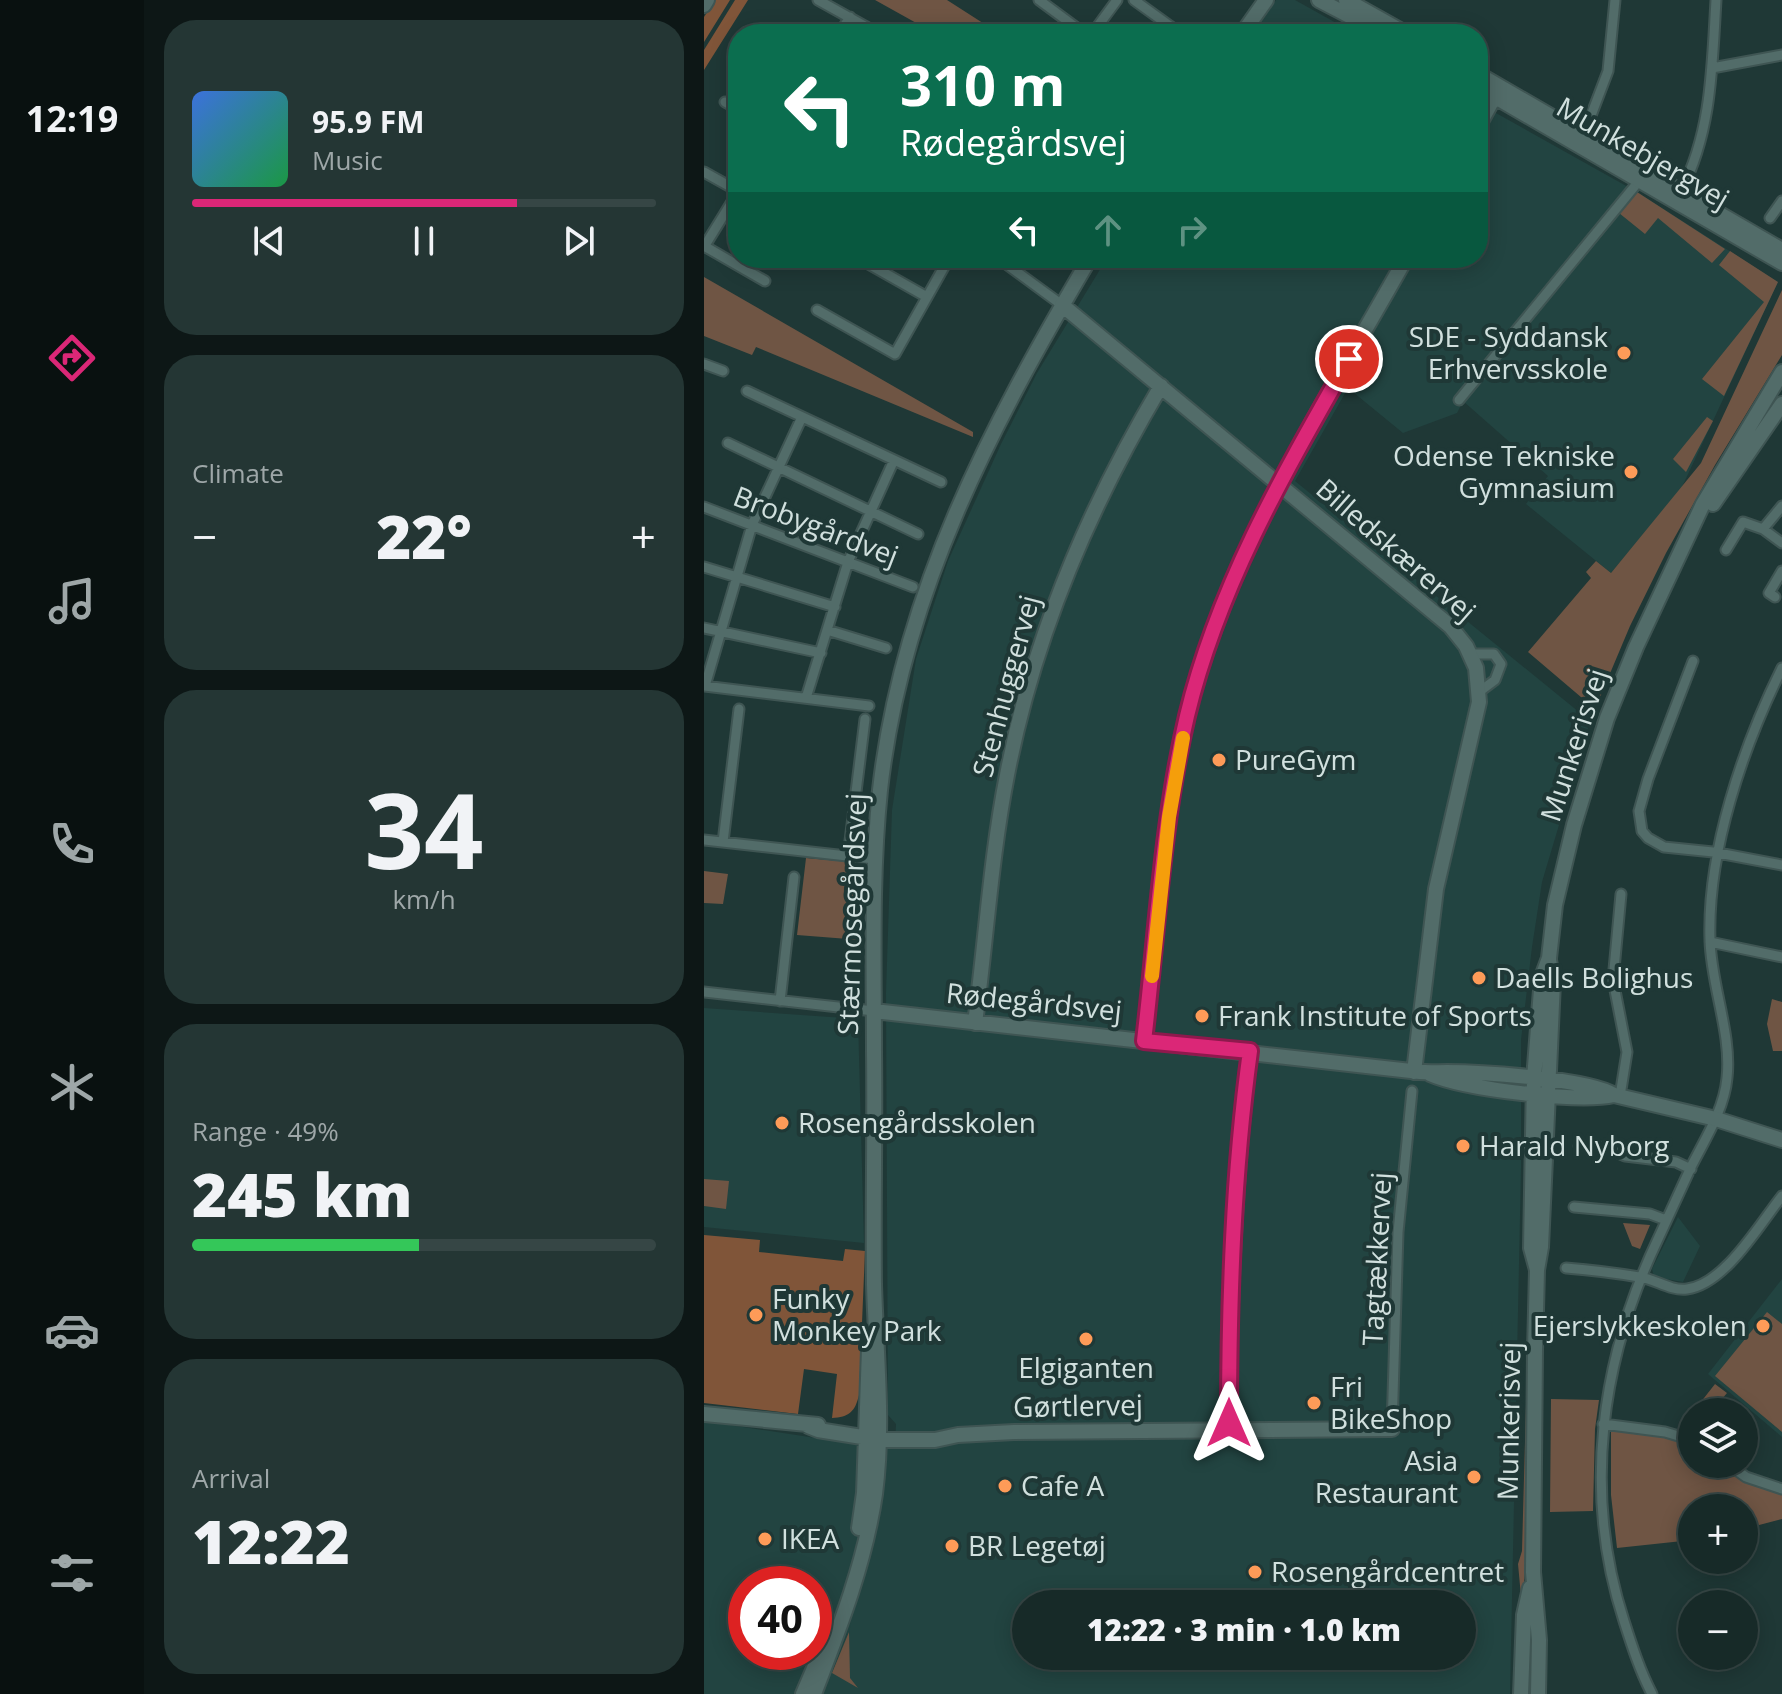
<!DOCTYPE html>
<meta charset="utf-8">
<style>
:root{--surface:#172a28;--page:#243634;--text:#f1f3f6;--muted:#9ea7a8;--line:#364645;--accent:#db2777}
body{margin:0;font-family:"Open Sans",sans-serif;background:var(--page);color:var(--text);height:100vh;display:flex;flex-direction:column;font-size:30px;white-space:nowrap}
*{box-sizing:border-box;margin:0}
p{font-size:26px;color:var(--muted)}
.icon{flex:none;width:44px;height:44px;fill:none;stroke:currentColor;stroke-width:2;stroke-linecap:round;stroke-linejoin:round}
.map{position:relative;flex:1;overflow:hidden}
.drawer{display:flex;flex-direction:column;gap:20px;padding:20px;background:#0d1716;width:560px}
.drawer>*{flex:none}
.guide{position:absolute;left:24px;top:24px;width:760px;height:244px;border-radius:32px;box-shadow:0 4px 20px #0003,0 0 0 2px var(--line);background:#0b6e4f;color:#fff;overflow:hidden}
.fabs{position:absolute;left:974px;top:1398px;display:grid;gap:16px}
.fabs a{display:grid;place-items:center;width:80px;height:80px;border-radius:50%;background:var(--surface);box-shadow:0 4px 20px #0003,0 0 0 2px var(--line);font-size:40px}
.speed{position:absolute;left:24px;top:1566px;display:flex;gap:16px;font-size:40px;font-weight:700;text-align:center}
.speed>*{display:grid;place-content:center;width:104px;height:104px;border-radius:50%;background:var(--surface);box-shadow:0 4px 20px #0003,0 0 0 2px var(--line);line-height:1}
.speed .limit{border:12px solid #d22;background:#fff;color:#111}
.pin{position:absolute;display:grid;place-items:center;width:68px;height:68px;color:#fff;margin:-34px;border:4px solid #fff;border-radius:50%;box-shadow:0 2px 8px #0007}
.me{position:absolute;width:88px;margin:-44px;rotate:0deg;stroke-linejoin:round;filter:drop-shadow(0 0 6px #0008)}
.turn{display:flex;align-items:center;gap:28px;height:168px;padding:0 40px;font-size:36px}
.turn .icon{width:104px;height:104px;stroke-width:2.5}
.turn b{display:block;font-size:56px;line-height:68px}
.lanes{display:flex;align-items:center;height:76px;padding:0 40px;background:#0003;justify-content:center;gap:40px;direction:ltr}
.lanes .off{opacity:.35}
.big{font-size:60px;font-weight:800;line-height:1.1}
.drawer .card{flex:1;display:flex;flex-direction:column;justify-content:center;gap:12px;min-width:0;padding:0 28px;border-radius:32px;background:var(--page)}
.drawer .dial{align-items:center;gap:0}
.dial b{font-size:104px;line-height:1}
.song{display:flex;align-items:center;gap:24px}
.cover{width:96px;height:96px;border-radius:12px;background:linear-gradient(135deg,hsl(220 70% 55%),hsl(140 70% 35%))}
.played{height:8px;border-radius:4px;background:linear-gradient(90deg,var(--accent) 70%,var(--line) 70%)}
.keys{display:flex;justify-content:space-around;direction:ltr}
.heat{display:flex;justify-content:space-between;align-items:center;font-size:44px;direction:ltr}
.charge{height:12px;border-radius:6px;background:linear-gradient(90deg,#34c759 49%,var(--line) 0)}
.trip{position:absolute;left:308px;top:1590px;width:464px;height:80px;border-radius:40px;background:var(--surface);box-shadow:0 4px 20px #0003,0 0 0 2px var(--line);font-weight:800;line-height:80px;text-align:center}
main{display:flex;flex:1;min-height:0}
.tabs{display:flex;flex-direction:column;width:144px;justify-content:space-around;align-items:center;background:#091110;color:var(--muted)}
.tabs .icon{width:56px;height:56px}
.tabs .selected{color:var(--accent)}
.tabs b{font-size:36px;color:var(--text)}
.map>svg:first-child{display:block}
.built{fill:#224441;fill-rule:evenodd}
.green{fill:#6f5544}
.forest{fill:#805539}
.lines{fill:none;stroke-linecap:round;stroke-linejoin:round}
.street-casing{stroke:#3f5553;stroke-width:13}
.secondary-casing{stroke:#3f5553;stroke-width:18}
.street{stroke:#526c69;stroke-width:9}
.secondary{stroke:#526c69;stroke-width:14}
.route-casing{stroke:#8e194d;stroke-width:20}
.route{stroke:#db2777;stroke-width:14}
.slow{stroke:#f59e0b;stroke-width:14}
.poi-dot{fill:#fe9b58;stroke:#1f3836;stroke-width:3}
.labels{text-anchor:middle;stroke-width:8;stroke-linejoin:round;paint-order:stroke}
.street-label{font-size:28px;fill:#d1e0de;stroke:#1f3836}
.poi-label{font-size:28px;fill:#d1e0de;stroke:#1f3836;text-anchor:start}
</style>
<main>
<nav class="tabs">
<b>12:19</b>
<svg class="icon selected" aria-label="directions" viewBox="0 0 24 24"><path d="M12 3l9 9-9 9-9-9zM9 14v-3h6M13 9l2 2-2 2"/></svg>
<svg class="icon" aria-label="music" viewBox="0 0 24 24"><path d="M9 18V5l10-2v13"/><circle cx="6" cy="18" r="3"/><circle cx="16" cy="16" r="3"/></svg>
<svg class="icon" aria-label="phone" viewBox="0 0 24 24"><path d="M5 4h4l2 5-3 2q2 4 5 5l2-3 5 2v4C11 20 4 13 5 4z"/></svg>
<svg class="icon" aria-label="climate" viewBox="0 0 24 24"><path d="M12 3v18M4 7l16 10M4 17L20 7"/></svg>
<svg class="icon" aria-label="car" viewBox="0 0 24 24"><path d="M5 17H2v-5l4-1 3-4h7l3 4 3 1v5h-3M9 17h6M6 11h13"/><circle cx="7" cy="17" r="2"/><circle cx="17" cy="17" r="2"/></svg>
<svg class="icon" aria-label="filters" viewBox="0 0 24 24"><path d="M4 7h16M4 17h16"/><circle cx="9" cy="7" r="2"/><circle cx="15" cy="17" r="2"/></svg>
</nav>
<section class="drawer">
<div class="card">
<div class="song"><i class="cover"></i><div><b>95.9 FM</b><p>Music</p></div></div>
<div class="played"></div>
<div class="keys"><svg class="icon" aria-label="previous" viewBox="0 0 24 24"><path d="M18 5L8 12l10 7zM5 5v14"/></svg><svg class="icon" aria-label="pause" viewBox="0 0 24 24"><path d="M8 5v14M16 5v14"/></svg><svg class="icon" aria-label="next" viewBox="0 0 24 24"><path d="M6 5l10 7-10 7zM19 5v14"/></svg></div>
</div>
<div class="card"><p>Climate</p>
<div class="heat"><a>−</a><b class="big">22°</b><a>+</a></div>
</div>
<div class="card dial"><b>34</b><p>km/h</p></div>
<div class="card"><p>Range · 49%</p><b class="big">245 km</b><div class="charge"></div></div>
<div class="card"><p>Arrival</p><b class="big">12:22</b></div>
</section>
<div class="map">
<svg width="1078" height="1694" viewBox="0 0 1078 1694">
<rect width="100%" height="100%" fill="#1f3836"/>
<path class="built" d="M 572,0 L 591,0 L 652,34 L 549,34 Z
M 774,103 L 933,192 L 1074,282 L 977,489 L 907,573 L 822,504 L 844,476 L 759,401 L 753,413 L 699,433 L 644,388 L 591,481 L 886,721 L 838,882 L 828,947 L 817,1040 L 817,1168 L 806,1694 L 0,1694 L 0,1421 L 151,1444 L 191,1446 L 192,1424 L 184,1415 L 182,993 L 188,810 L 212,659 L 244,561 L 297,444 L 333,373 L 403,258 L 774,258 ZM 42,1584 L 110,1584 L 110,1652 L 42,1652 ZM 322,1604 L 758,1604 L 758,1656 L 322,1656 Z
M 0,1008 L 154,1019 L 160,1243 L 0,1227 Z
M 974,1217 L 996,1246 L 979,1282 L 950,1277 L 948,1269 Z
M 1078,1279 L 1078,1437 L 1004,1374 Z"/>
<path class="green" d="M 171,0 L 243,0 L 296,34 L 232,34 Z
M 933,192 L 1021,249 L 1008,263 L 954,218 L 941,234 L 915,213 Z
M 1026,251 L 1074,282 L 1020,396 L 998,379 L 1060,302 L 1015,265 Z
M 0,277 L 269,432 L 269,437 L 52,347 L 48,355 L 0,336 Z
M 1078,290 L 1078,355 L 1011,465 L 962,553 L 926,626 L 891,709 L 824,652 L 887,578 L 882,572 L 892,561 L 907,573 L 997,463 Z
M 1003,417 L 1009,421 L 982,472 L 969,459 Z
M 102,858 L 157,863 L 157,940 L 93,935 Z
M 0,871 L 24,874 L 19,904 L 0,903 Z
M 1068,999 L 1078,1002 L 1078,1051 L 1069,1051 L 1063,1024 Z
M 0,1179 L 25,1181 L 22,1209 L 0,1206 Z
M 919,1223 L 946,1225 L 936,1249 L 928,1246 Z
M 1063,1312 L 1078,1324 L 1078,1432 L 1011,1376 Z
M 1011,1384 L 1023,1393 L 1007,1412 L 989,1412 Z
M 847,1399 L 895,1400 L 891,1429 L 889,1511 L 846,1512 Z
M 822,1405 L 822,1559 L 818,1607 L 814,1564 L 818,1551 Z
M 907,1430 L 963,1436 L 988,1446 L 988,1464 L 1016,1464 L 1042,1483 L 1078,1494 L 1078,1519 L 1040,1529 L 1040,1508 L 988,1508 L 988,1540 L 913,1548 L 907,1495 Z
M 145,1632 L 146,1678 L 154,1688 L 128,1673 Z"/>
<path class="forest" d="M 11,0 L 26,0 L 0,42 L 0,17 Z
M 31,0 L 44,0 L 0,70 L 0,50 Z
M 0,1235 L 56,1240 L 55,1252 L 139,1261 L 141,1249 L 161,1251 L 155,1395 C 151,1412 145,1417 128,1418 L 133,1374 L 100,1369 L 94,1414 L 0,1403 Z"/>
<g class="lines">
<defs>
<path id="street" d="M 114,0 L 175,34
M 335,0 L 381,34
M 430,0 L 477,34
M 42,32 L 45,34
M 135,34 L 146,17
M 388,34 L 413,0
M 1008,68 L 1078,55
M 21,102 L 34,109
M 880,134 L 904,71 L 911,0
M 0,172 L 34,191
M 977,191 C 1008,131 1008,66 1012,0
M 1066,218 L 1078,201
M 0,246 L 61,281
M 0,247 L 34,192
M 154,258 L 223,297
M 294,258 L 358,305
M 113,310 L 191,354 L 245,258
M 0,364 L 19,371
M 43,391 L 237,482
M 755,400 L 935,181
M 24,443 L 214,534
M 0,507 L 209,587
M 1059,529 L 1078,506
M 1022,550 L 1039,522 L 1059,529 L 1078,543
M 0,567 L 131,607
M 1071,597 L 1065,593 L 1078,571
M 0,628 L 117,653
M 123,630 L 182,648
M 766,654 L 790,654 L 797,664 L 791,680 L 775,692
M 989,661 L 944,779 L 935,811 L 938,831 L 944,838 L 960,847 L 1009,852 L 1078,865
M 0,686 L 165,706
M 1,686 L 48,525 L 98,417
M 102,698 L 144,562 L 190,460
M 0,840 L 170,859
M 19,842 L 35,709
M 144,857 L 161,719
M 1006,942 L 1078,957
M 0,992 L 170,1011
M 76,1001 L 90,877
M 916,1096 L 923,1052 L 909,980 L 917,894
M 875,1146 L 903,1148 L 921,1156 L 972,1162 L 987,1169
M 870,1207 L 946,1214 L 962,1220
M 862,1268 C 887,1270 912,1273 935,1277 C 952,1279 965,1291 983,1289 C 1021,1284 1055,1225 1078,1196
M 899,1424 L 961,1432 L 988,1440
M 688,1429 L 694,1232 L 708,1091
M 1024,1464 L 1042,1477 L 1078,1489
M 948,1694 C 936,1671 928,1646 920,1621 C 878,1492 897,1359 954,1239 C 965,1215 976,1191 987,1167 C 1001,1139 1020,1110 1023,1078 C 1028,1034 1007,985 1006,940 C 1003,851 1039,747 1078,668"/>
<path id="secondary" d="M 615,0 L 680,34
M 642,0 L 703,34
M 0,5 L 3,0
M 538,34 L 562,0
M 774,74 L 1078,250
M 774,87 L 1078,263
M 774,127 L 791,96
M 358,305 L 746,626 L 762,646 L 772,668 L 775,702 L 732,889 L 710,1072
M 1009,504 L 1078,404
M 170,1011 C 349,1031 528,1051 707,1071 C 719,1073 731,1072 743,1072 C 777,1072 885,1079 910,1095 L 1012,1119 L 1078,1140
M 271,1023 C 282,940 287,856 303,775 C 330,635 385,507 457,386
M 440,1041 C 454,933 457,822 483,716 C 525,550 619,406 702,258
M 726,1074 C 760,1089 875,1103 910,1095
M 833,1270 L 827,1248 L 830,1079 L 838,977 L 845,958 L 851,905 L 870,825 L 903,718 L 932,647 L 999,504 L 1078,372
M 0,1414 L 114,1425
M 104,1426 L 114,1430 L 177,1440 L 231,1440 L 254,1435 L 310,1432 L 688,1429
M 525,1431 C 525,1302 530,1179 546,1051
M 155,1528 L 160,1493 L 165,1349
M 99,1694 L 116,1654
M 110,1694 C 135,1629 161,1563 171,1494 C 180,1424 172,1355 170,1284 C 169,1207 171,1130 170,1052 C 170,965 167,877 176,790 C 198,593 287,426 386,258
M 817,1694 L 820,1615 L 826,1588
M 834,1694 L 835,1640 L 829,1572 L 831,1351 L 833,1270 L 837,1247 L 849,982 L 845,960"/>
</defs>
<use href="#street" class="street-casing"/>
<use href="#secondary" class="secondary-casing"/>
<use href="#street" class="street"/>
<use href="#secondary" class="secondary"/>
</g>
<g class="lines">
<defs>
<path id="route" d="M 525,1423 C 525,1299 529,1175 546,1051 L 440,1041 C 453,933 458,822 483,716 C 514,587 580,473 645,359"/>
</defs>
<use href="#route" class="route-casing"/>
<use href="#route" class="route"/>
<path class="slow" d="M 448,976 L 465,817 L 479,738"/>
</g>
<g class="poi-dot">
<circle cx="920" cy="353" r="8"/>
<circle cx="927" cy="472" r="8"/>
<circle cx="515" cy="760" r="8"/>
<circle cx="775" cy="978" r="8"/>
<circle cx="498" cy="1016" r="8"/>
<circle cx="78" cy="1123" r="8"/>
<circle cx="759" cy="1146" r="8"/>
<circle cx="52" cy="1315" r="8"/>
<circle cx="1059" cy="1326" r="8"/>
<circle cx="382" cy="1339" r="8"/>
<circle cx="610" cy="1403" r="8"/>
<circle cx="770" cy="1477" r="8"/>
<circle cx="301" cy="1486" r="8"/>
<circle cx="61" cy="1539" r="8"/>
<circle cx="248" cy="1546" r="8"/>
<circle cx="551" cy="1572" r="8"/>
</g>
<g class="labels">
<g class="street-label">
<text transform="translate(939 153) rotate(30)" y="10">Munkebjergvej</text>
<text transform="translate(112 526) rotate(21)" y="10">Brobygårdvej</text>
<text transform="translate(692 550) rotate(41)" y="10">Billedskærervej</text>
<text transform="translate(302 686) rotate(-75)" y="10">Stenhuggervej</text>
<text transform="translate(870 745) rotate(-72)" y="10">Munkerisvej</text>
<text transform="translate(148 914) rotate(-88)" y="10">Stærmosegårdsvej</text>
<text transform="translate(330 1002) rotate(6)" y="10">Rødegårdsvej</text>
<text transform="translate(673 1259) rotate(-87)" y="10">Tagtækkervej</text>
<text transform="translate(374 1406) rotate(-1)" y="10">Gørtlervej</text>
<text transform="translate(805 1421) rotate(-89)" y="10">Munkerisvej</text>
</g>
<g class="poi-label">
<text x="904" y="347" text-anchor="end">SDE - Syddansk<tspan x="904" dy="32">Erhvervsskole</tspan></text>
<text x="911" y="466" text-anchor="end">Odense Tekniske<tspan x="911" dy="32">Gymnasium</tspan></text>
<text x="531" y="770">PureGym</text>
<text x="791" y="988">Daells Bolighus</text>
<text x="514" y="1026">Frank Institute of Sports</text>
<text x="94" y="1133">Rosengårdsskolen</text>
<text x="775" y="1156">Harald Nyborg</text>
<text x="68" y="1309">Funky<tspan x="68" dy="32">Monkey Park</tspan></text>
<text x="1043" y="1336" text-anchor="end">Ejerslykkeskolen</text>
<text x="382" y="1378" text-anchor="middle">Elgiganten</text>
<text x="626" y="1397">Fri<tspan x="626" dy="32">BikeShop</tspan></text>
<text x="754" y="1471" text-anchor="end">Asia<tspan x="754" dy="32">Restaurant</tspan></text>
<text x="317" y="1496">Cafe A</text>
<text x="77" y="1549">IKEA</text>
<text x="264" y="1556">BR Legetøj</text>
<text x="567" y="1582">Rosengårdcentret</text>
</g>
</g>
</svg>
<div class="fabs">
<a><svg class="icon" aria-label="layers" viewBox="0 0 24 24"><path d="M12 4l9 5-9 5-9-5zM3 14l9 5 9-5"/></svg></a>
<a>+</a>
<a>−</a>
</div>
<div class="speed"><div class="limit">40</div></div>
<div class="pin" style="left:645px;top:359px;background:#d93025"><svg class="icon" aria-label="arrive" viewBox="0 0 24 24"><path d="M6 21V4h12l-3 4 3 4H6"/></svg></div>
<svg class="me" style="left:525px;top:1423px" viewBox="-20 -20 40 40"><path d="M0-17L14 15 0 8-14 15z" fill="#db2777" stroke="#fff" stroke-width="4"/></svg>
<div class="trip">12:22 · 3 min · 1.0 km</div>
<div class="guide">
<div class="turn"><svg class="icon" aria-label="left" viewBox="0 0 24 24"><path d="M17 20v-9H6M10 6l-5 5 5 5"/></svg><div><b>310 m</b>Rødegårdsvej</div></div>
<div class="lanes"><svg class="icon" aria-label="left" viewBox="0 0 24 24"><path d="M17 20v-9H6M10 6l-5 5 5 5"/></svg><svg class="icon off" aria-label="ahead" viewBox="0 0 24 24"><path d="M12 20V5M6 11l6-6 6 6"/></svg><svg class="icon off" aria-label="right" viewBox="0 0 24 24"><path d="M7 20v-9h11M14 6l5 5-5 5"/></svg></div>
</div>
</div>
</main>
